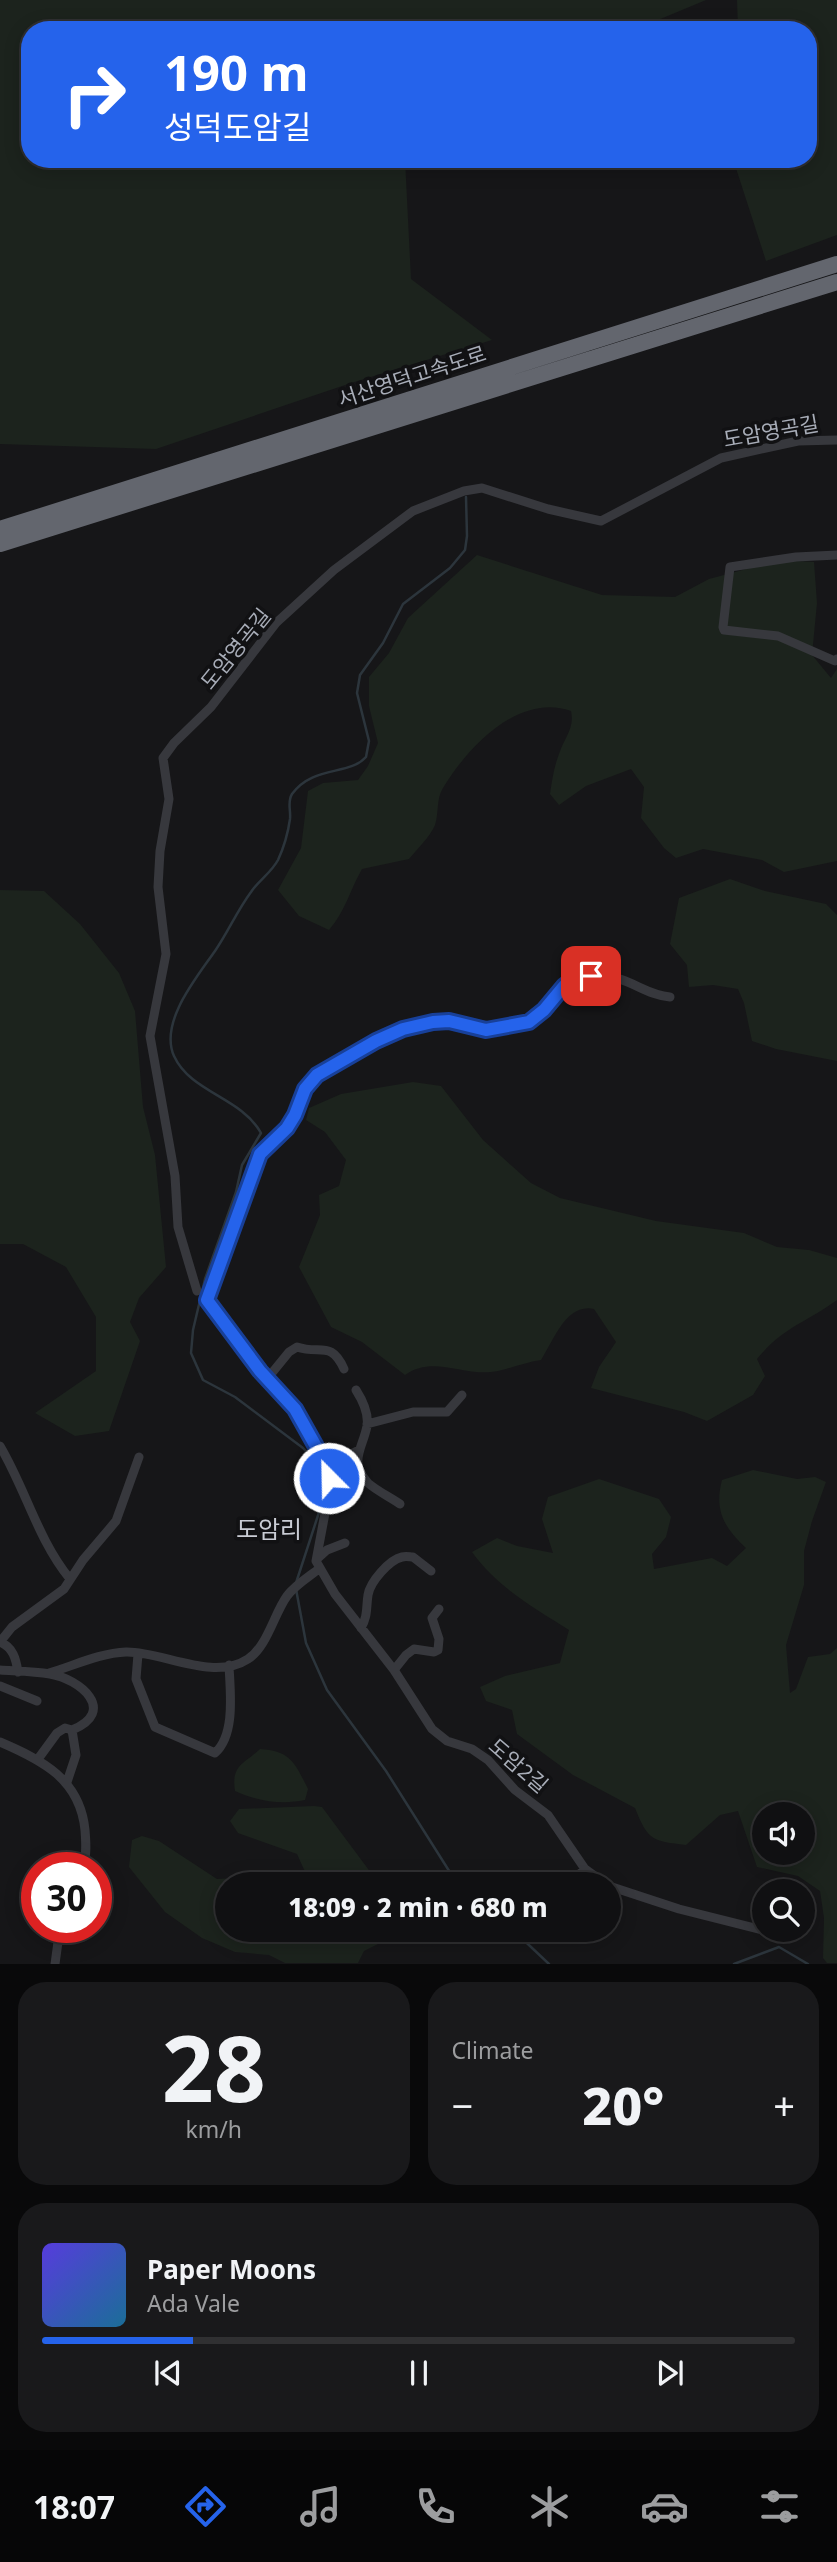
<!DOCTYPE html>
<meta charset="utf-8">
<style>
:root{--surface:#101012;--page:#19191b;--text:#f1f3f6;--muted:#9c9d9f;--line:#303032;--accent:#2563eb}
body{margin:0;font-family:"Noto Sans","Noto Sans KR",sans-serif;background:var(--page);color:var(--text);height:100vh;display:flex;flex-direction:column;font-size:26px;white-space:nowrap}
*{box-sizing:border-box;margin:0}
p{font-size:23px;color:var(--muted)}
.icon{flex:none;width:38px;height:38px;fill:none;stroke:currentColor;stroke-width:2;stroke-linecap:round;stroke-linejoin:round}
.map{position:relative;height:1964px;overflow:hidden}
.sheet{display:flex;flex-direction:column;gap:18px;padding:18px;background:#09090a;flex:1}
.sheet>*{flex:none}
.guide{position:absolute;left:21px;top:21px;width:796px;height:147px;border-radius:28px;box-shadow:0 4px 18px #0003,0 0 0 2px var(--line);background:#2563eb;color:#fff;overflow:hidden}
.buttons{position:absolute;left:752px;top:1802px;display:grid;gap:14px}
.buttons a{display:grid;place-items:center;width:63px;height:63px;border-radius:50%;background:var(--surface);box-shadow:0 4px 18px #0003,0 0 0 2px var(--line);font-size:35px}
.speed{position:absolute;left:21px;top:1852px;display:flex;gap:14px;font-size:35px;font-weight:700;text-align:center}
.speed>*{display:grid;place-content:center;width:91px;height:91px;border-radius:50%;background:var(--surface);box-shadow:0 4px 18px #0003,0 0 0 2px var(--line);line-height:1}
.speed .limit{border:10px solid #d22;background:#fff;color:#111}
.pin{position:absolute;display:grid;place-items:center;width:60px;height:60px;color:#fff;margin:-30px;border-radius:14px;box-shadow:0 4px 10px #0006}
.me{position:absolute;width:77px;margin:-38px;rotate:337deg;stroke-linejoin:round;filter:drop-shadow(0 0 5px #0008)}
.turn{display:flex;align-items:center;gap:24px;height:147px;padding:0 28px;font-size:32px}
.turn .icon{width:91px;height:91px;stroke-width:2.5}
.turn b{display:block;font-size:49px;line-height:60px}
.big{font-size:52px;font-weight:800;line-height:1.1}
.sheet .widget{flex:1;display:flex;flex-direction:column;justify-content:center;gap:10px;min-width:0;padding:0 24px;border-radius:28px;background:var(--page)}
.sheet .dial{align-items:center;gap:0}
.dial b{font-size:91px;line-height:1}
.song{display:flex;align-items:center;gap:21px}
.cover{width:84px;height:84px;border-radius:10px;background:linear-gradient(135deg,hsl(250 70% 55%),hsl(200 70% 35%))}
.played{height:7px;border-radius:4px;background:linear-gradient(90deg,var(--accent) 20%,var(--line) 20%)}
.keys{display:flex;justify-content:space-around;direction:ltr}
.heat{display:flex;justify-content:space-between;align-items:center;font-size:38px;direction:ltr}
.sheet .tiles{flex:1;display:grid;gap:18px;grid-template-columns:1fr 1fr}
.widget:last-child{grid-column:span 2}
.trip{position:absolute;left:215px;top:1872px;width:406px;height:70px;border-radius:35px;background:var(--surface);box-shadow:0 4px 18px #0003,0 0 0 2px var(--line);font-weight:800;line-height:70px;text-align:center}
.tab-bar{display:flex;height:112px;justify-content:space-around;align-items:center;background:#060607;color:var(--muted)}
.tab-bar .icon{width:49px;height:49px}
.tab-bar .current{color:var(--accent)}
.tab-bar b{font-size:32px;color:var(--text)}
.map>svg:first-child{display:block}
.green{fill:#1c231d;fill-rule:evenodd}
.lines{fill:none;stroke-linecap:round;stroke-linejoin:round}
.stream{stroke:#2c353c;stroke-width:2.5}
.street{stroke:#37383d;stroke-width:9}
.highway{stroke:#63666e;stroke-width:16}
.route-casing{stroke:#184099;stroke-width:18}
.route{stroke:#2563eb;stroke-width:12}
.labels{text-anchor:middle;stroke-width:7;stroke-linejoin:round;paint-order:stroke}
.street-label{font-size:21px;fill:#a8adb8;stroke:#111113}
.quarter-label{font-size:24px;fill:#c9ccd4;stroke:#111113}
</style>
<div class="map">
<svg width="837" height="1964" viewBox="0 0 837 1964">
<rect width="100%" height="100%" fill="#161618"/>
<path class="green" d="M 0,0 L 706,0 L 634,30 L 30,30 L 30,159 L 405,159 L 411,279 L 492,340 L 351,383 L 156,449 L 0,444 Z
M 737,0 L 837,0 L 837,235 L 766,261 L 733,159 L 808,159 L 808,30 L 738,30 Z
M 477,555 L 602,595 L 675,597 L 709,579 L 780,560 L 814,562 L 817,603 L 812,655 L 831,678 L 837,669 L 837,861 L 784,872 L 762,860 L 703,849 L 676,858 L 664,848 L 641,818 L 644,787 L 631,769 L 586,786 L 559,805 L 550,794 C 552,780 554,767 559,754 C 564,738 575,728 571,711 C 519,692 467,748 443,788 C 436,799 439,813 435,825 C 430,837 417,849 409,859 L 362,869 C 350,890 345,912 329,930 L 299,916 L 278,890 L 301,848 L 308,791 L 323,783 L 358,780 L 368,766 L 378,743 L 369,706 L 369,677 L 389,653 L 408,618 Z
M 730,879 L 765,891 L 826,904 L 837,915 L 837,1061 L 776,1049 L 752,1041 L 744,1003 L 738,989 L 713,985 L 689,987 L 687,965 L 670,944 L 679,898 Z
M 0,890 L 44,891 L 80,924 L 119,973 L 135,1011 L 143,1107 L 155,1155 L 166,1267 L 139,1298 L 130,1322 L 140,1341 L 109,1431 L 75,1436 L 35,1413 L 96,1371 L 96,1317 L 66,1267 L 23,1244 L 0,1244 Z
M 413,1082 L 441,1086 L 483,1140 L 531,1183 L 560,1198 L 656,1221 L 744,1233 L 777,1247 L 809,1250 L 837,1258 L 837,1300 C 806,1323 784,1326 757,1359 L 765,1376 L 753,1395 L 707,1421 L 684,1412 L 591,1388 L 599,1367 L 616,1342 L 594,1309 C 566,1303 554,1340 541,1360 C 526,1362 512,1368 498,1371 C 465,1378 434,1354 405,1375 L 362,1342 L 331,1327 L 299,1267 L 320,1215 L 319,1195 L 339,1186 L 346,1160 L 325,1132 L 306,1120 L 309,1108 L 341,1094 Z
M 753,1470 L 797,1479 L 815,1477 L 826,1482 L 812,1521 L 804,1551 L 804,1585 L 786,1645 L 790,1693 L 796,1689 L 808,1657 L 830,1654 L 837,1648 L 837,1963 L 827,1963 L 823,1958 L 824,1918 L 820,1891 L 798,1876 L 757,1867 L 738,1811 L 720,1815 L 686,1845 C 653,1841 648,1841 635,1808 L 573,1775 L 517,1734 L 512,1710 L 486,1701 L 480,1687 L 505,1676 L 560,1663 L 569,1630 C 533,1607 498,1588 472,1552 L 497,1538 L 517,1546 L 553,1553 L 542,1519 L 548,1497 L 599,1479 L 659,1499 L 671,1517 L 666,1537 L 652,1554 L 654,1569 L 712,1558 L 727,1566 L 746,1548 C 724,1528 714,1510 722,1480 ZM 765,1815 L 803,1815 L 803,1853 L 765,1853 Z
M 260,1749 C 291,1751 295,1763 308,1789 L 305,1800 C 281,1805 257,1801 235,1791 C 231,1765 244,1764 260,1749 Z
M 314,1806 L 322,1807 L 380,1885 L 300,1885 L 306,1874 L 297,1854 L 238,1833 L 230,1821 L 239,1809 Z
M 142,1836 L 159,1841 L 217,1879 L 236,1878 L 272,1885 L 228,1885 L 228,1930 L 404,1931 L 364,1951 L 358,1963 L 285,1963 L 269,1955 L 235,1952 L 202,1938 L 165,1912 L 129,1867 L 132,1840 Z"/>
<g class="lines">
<path class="stream" d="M 296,1583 L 323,1500 L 321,1476 L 313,1459 L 303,1448 L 235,1397 L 203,1380 L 191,1353 L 193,1330 L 205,1279 L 236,1192 L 242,1165 L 261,1133 C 241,1097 191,1093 174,1056 C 159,1022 197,977 215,951 C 228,932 237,911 251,892 C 259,880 271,873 278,860 C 284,847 288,833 290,819 C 291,810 287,802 292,794 C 313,765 349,776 366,757 L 369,741 L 357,693 L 360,675 L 383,643 L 403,604 L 450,568 L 465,550 L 467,536 L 466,497
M 296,1589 L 306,1643 L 327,1690 L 386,1771 L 458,1885
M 513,1930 L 549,1964
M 734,1964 L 779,1947 L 808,1964"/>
<path class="street" d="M 837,555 L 796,557 L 730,567 L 723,627 L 724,630 L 778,636 L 835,661 L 837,659
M 197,1291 L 178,1227 L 175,1176 L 150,1036 L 166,954 L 158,887 L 160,851 L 169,799 L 163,758 L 174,743 L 211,707 L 276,623 L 334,570 L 413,511 L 464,491 L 482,488 L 548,509 L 601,521 L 721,458 L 798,441 L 837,440
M 267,1379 L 289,1352 L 297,1347 C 320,1355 331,1340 344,1369
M 356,1390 C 363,1401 369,1413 367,1426 C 363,1448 348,1461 368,1483 C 377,1491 390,1497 400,1504
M 367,1424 L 413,1412 L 447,1412 L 462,1395
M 0,1446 C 26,1490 38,1540 70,1579
M 326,1466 L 357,1451
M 317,1559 L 327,1550 L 345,1543
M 361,1628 C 368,1616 366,1608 368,1595 C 370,1582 389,1560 402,1557 C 406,1556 410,1557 413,1557 L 431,1571
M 0,1642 L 12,1627 L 64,1589 L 83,1560 L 116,1521 L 139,1457
M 0,1642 C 13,1647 16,1659 18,1672
M 138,1654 L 136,1679 L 155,1727 L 215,1753 C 236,1734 230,1691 229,1665
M 0,1670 C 16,1671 34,1671 50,1674 C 80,1679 118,1711 72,1730
M 394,1670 L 406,1655 L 414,1649 L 434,1652 L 438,1650 L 439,1639 L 432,1618 L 439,1609
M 49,1673 C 73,1666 100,1653 126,1652 C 162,1651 213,1682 248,1659 C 267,1647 274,1614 287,1596 C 295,1585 310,1576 320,1568
M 0,1686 L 37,1701
M 0,1742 C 42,1760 80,1779 85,1830 C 86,1842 87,1855 83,1867
M 38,1759 L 57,1733 L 65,1728 L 72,1730 L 76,1755 L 67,1782
M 567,1885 L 585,1869
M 607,1885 L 585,1869 L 548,1815 L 515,1790 L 488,1760 L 472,1749 L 447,1741 L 432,1729 L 394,1670 L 335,1594 L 316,1561 L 329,1492 L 326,1466 L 294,1409 L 260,1371 L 207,1300 C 217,1271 228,1243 238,1215 C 244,1195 249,1173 260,1155 C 268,1141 283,1133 292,1120 C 300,1108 301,1092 310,1082 C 321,1070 338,1065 351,1057 C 379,1042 401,1026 434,1022 C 460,1018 480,1032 507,1027 C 557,1018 549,977 600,976 C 629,976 644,995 670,997
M 609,1886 L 679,1909 L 774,1933 L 778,1938
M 55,1964 L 60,1927"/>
<path class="highway" d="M 0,529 L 837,264
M 0,544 L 837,282"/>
</g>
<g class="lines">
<defs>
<path id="route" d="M 329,1478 L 323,1459 L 295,1409 L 260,1371 L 207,1300 L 260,1154 L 287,1128 L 295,1115 L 305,1089 L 317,1075 L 376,1041 L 403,1029 L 433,1022 L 449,1021 L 486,1030 L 529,1022 L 544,1010 L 564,986 L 572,980 L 591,976"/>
</defs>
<use href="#route" class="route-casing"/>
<use href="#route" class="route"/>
</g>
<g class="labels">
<g class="street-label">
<text transform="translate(412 377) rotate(-18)" y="7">서산영덕고속도로</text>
<text transform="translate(771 432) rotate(-10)" y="7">도암영곡길</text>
<text transform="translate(236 649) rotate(-51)" y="7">도암영곡길</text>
<text transform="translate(518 1766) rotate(41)" y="7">도암2길</text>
</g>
<g class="quarter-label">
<text x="269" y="1538">도암리</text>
</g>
</g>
</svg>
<div class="buttons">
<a><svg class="icon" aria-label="sound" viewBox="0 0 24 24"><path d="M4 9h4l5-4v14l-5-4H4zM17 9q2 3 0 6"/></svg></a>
<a><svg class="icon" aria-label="search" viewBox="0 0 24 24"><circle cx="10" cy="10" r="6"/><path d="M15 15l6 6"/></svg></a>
</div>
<div class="speed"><div class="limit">30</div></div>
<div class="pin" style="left:591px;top:976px;background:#d93025"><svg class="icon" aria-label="arrive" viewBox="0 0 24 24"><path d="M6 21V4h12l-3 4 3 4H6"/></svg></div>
<svg class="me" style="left:329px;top:1478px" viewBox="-20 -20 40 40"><circle r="17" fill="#2563eb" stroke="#fff" stroke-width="3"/><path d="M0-11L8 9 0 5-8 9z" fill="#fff"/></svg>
<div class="trip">18:09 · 2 min · 680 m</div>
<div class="guide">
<div class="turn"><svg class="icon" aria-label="right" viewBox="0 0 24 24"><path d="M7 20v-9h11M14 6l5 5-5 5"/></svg><div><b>190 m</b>성덕도암길</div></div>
</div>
</div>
<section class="sheet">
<div class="tiles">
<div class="widget dial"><b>28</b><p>km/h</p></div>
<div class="widget"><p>Climate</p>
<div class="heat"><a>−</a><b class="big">20°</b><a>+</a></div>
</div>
<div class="widget">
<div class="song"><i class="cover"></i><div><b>Paper Moons</b><p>Ada Vale</p></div></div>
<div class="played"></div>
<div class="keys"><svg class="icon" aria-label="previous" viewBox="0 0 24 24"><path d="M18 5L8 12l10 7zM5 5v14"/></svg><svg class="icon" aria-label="pause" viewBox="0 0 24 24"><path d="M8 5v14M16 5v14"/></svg><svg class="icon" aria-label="next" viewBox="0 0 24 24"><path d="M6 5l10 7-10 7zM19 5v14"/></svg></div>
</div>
</div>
</section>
<nav class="tab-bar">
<b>18:07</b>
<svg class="icon current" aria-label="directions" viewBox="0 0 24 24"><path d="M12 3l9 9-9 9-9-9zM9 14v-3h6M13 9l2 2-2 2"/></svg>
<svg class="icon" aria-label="music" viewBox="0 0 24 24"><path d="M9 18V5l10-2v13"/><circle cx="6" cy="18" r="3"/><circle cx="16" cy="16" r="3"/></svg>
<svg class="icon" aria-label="phone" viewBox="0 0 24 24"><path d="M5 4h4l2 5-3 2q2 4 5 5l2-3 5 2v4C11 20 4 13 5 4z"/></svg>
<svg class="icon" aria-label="climate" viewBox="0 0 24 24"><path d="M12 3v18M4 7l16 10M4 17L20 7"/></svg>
<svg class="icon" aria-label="car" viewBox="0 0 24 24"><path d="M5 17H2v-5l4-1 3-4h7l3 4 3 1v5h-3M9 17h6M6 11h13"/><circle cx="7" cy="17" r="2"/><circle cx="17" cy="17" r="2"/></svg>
<svg class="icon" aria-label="filters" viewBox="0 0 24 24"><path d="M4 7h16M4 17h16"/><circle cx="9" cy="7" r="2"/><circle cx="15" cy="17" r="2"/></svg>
</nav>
